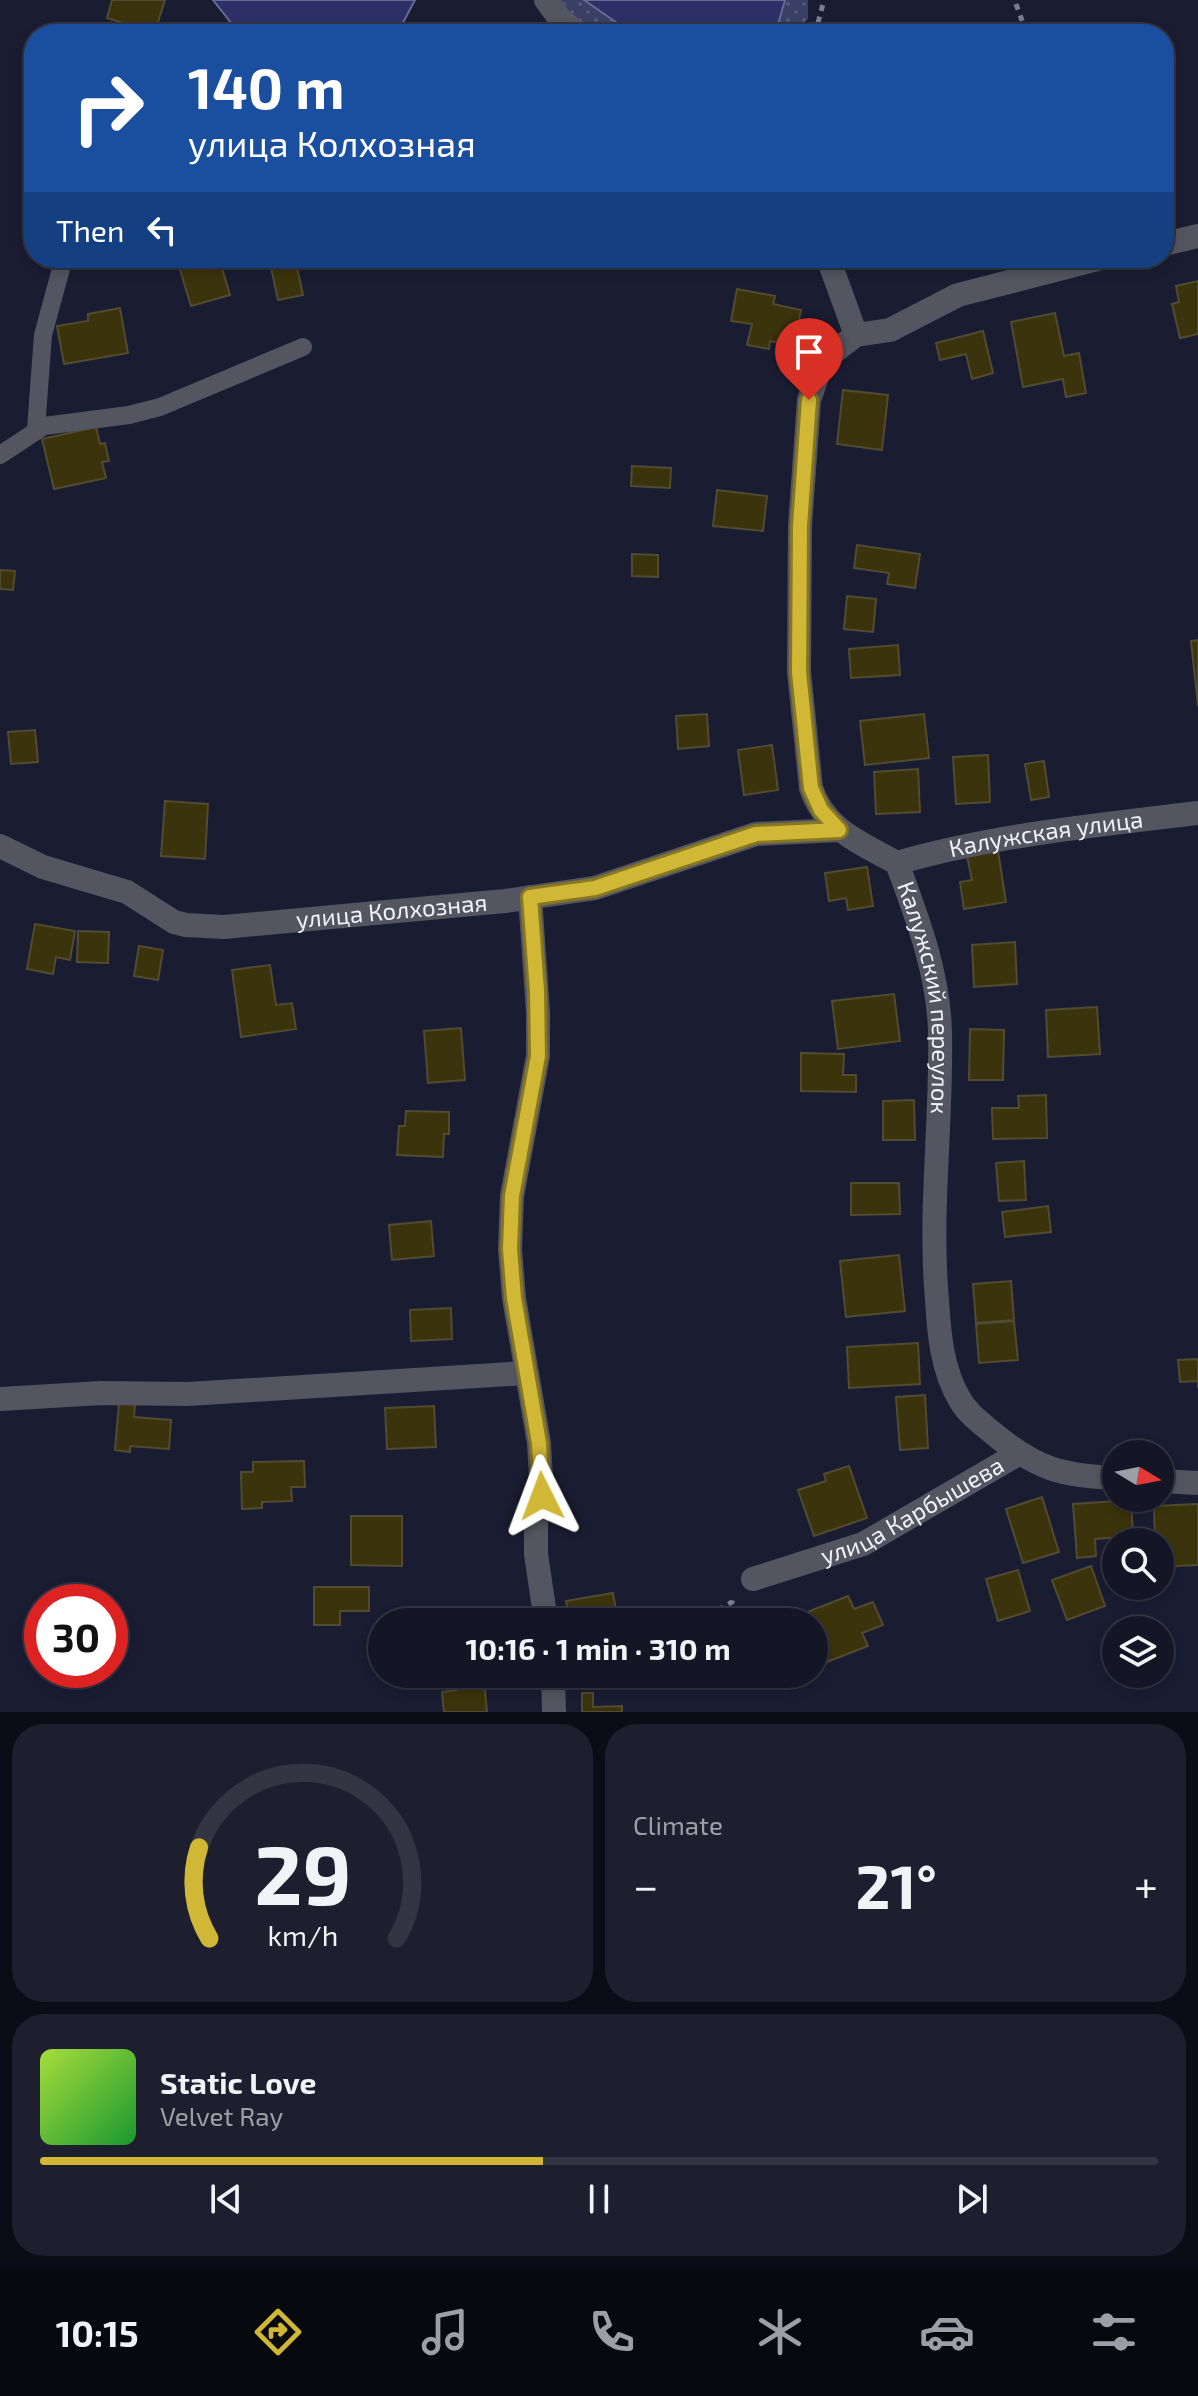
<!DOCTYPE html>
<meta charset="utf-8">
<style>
:root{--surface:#141626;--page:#1d1f2e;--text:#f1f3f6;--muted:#9d9fa7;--line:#333543;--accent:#d0b736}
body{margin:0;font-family:"Exo 2",sans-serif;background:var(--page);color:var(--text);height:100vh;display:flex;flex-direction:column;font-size:30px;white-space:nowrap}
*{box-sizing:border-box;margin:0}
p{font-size:26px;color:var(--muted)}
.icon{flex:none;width:44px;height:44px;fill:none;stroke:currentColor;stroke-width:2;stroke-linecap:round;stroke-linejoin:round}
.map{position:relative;height:1712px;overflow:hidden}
.details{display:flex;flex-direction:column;gap:12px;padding:12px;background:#0b0c15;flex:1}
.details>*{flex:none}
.hud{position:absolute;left:24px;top:24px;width:1150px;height:244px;border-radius:32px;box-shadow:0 4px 12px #0003,0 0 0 2px var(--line);background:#1a4fa0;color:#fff;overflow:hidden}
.needle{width:52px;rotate:100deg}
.fabs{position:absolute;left:1102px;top:1440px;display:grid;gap:16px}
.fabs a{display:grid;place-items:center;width:72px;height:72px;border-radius:50%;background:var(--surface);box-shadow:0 4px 12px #0003,0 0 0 2px var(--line);font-size:40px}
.speed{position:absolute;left:24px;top:1584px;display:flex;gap:16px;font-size:40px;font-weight:700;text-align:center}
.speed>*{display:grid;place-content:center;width:104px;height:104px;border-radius:50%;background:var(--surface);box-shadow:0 4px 12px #0003,0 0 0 2px var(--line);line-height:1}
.speed .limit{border:12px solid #d22;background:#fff;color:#111}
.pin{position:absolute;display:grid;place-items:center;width:68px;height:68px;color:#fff;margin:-82px -34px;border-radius:50% 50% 50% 0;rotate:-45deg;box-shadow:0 0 8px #0007}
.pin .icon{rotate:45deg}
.me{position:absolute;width:88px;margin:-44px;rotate:357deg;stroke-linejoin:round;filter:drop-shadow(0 0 6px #0008)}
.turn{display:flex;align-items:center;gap:28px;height:168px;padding:0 32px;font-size:36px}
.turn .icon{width:104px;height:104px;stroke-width:2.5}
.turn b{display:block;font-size:56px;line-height:68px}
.then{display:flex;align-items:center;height:76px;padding:0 32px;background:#0003;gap:16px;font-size:30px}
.big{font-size:60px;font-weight:700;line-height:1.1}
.details .tile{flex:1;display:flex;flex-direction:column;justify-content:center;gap:12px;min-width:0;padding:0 28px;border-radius:32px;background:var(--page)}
.details .dial{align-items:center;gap:0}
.dial svg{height:208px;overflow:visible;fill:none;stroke:var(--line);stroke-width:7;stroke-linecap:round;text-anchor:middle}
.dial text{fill:var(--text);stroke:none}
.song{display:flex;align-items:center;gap:24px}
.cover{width:96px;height:96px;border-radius:12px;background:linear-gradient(135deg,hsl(80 70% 55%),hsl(130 70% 35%))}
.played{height:8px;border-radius:4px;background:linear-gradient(90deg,var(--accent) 45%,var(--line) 45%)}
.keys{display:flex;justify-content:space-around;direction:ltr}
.heat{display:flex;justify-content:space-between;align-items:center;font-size:44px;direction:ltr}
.details .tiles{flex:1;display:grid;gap:12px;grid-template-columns:1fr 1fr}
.tile:last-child{grid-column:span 2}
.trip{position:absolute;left:368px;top:1608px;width:460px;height:80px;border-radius:40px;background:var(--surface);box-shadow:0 4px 12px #0003,0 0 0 2px var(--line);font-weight:700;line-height:80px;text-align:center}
.menu{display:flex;height:128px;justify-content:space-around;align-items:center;background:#08090f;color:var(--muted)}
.menu .icon{width:56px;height:56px}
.menu .on{color:var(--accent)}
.menu b{font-size:36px;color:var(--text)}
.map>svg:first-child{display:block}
.grass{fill:url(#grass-dots)}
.water{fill:#2d3067;stroke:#676a94;stroke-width:2}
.building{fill:#3b330b;stroke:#514b32;stroke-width:2}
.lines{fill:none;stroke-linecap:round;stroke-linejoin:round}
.path{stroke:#7a7d8d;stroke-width:5;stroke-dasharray:6 6;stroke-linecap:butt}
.service{stroke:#535560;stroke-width:18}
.minor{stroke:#535560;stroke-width:24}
.route-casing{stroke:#877723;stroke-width:20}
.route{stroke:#d0b736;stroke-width:14}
.labels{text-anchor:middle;stroke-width:8;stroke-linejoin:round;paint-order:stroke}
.street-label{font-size:24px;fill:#eff2fd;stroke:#070811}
</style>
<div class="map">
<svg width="1198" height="1712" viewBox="0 0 1198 1712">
<defs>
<pattern id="grass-dots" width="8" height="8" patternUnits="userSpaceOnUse" patternTransform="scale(2)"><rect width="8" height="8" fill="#3a3f65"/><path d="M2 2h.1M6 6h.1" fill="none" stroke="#575b7c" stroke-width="1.8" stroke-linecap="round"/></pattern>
</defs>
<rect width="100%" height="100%" fill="#1a1d32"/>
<path class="grass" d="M 548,0 L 808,0 L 808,19 L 791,34 L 561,34 Z"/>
<path class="water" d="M 213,0 L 415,0 L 397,34 L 240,34 Z
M 584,0 L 785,0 L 777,28 L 768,34 L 633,34 Z"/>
<path class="building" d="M 112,0 L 165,0 L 157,25 L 149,23 L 147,30 L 107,18 Z
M 195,258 L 219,258 L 230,295 L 191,306 L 178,263 Z
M 269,258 L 295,258 L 303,295 L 278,300 Z
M 1198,281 L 1198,334 L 1180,338 L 1172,304 L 1179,302 L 1176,286 Z
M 737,289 L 775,296 L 773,304 L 801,310 L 794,346 L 770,341 L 769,349 L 747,345 L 752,324 L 731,321 Z
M 120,308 L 128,353 L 64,364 L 57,326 L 88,321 L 88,314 Z
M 1055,313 L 1064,356 L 1079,353 L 1086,393 L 1066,397 L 1063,379 L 1023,387 L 1011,322 Z
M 983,331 L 993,373 L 972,379 L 966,354 L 940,360 L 936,343 Z
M 843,390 L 888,395 L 882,450 L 837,444 Z
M 96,427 L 100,444 L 105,443 L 109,461 L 102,462 L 106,478 L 54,489 L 42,439 Z
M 632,466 L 671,468 L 670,488 L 631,486 Z
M 717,490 L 767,496 L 763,531 L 713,526 Z
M 857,545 L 920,554 L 915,588 L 887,584 L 889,573 L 854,568 Z
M 632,554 L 658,555 L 658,577 L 632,576 Z
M 0,570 L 15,571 L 13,590 L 0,589 Z
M 847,596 L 876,599 L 873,632 L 844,629 Z
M 1198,640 L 1198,706 L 1191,641 Z
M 898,645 L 900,675 L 851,678 L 849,649 Z
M 707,714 L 709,746 L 678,749 L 676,716 Z
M 924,714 L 929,758 L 865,765 L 860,721 Z
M 35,730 L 38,762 L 11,764 L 8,732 Z
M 772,745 L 778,790 L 744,795 L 738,750 Z
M 988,755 L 990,802 L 956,804 L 953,757 Z
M 1044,761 L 1049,797 L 1031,800 L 1025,764 Z
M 918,769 L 920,812 L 876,814 L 874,772 Z
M 165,801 L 208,804 L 205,859 L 161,856 Z
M 998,851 L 1006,902 L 964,909 L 960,882 L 972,880 L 967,856 Z
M 867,867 L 873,906 L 848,910 L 846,898 L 829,901 L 825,873 Z
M 35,924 L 75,931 L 70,960 L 56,957 L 53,974 L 27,969 Z
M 78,931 L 109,932 L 108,963 L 77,962 Z
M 1015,942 L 1017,984 L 974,987 L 972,945 Z
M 139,946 L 163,950 L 158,980 L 134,976 Z
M 270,965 L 276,1005 L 292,1003 L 296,1029 L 241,1037 L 232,970 Z
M 894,994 L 900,1041 L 838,1049 L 832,1001 Z
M 1097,1007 L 1100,1054 L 1048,1057 L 1046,1010 Z
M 461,1028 L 465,1080 L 428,1083 L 424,1031 Z
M 970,1029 L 1004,1030 L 1003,1080 L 969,1080 Z
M 801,1053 L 844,1054 L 843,1075 L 856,1075 L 856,1092 L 801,1091 Z
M 1046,1095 L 1047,1138 L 993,1139 L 992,1108 L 1019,1108 L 1018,1096 Z
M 914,1100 L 915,1140 L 883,1140 L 883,1101 Z
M 406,1111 L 449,1112 L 449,1134 L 444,1134 L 443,1157 L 397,1155 L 399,1126 L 405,1126 Z
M 1024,1161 L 1026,1200 L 999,1201 L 996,1163 Z
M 851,1183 L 899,1183 L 900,1214 L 851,1215 Z
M 1048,1206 L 1051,1232 L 1005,1237 L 1002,1212 Z
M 431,1221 L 434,1256 L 392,1260 L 389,1225 Z
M 899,1255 L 905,1311 L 846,1317 L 840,1261 Z
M 1011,1281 L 1014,1320 L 976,1323 L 973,1284 Z
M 451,1308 L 452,1339 L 411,1341 L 410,1310 Z
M 1014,1321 L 1018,1360 L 979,1363 L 976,1324 Z
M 918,1343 L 920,1384 L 849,1388 L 847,1347 Z
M 1198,1359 L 1198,1388 L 1198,1381 L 1180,1382 L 1178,1360 Z
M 925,1395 L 928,1448 L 900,1450 L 896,1397 Z
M 119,1403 L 135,1404 L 134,1417 L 171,1420 L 169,1449 L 130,1446 L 130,1452 L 115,1450 Z
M 434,1406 L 436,1447 L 387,1449 L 385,1408 Z
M 304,1461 L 305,1487 L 291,1487 L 292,1501 L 262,1502 L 262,1508 L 242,1509 L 241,1472 L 253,1472 L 253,1462 Z
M 849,1466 L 867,1518 L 814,1536 L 798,1490 L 826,1481 L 824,1474 Z
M 1042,1497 L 1059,1552 L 1023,1563 L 1006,1509 Z
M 1131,1500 L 1133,1536 L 1095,1539 L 1096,1556 L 1077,1558 L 1073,1504 Z
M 1198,1504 L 1198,1565 L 1160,1567 L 1160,1542 L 1155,1542 L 1154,1506 Z
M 351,1516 L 402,1516 L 402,1566 L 351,1565 Z
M 1091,1566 L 1105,1606 L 1067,1620 L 1052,1580 Z
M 1018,1570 L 1030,1611 L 998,1621 L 986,1579 Z
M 314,1587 L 369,1587 L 369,1611 L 340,1611 L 340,1625 L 314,1625 Z
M 613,1593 L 618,1622 L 570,1622 L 566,1601 Z
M 848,1596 L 854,1609 L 873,1602 L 883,1625 L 862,1633 L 868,1646 L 814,1667 L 814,1622 L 782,1622 Z
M 494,1611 L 494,1622 L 434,1622 L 434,1616 Z
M 484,1680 L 487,1712 L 444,1712 L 442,1692 L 457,1690 L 457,1683 Z
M 582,1693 L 593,1693 L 593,1707 L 622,1706 L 622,1712 L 582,1712 Z"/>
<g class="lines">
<path class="path" d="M 1016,4 L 1027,34
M 815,34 L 824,0
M 697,1622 L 732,1602 L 733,1596"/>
<path class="service" d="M 36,429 L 43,335 L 64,258
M 0,455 L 44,426 L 129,415 L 160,407 L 303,347"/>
<g class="minor">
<path d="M 546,0 L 560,19 L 578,34"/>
<path d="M 1164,244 L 1198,236"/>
<path d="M 828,258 L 856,335"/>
<path id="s1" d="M 1102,258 L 958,295 L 890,330 L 856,335 L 831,354 L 819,371 L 809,400 L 800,526 L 799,672 L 811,788 C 825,830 861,843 897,863 C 917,917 939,974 940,1033 C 942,1122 929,1211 937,1300 C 939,1334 942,1370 960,1400 C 968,1414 981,1423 994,1434 C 1037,1469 1062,1476 1116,1478"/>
<path id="s2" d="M 0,846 L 43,867 L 127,892 L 174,922 L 186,925 L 224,927 L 505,901 L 595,888 L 756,834 L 839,830"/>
<path id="s3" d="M 897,863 C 994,835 1098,825 1198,813"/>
<path d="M 530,897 L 538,1012 L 538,1056 L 512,1196 L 510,1249 L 514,1298 L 539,1443 L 542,1496 L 536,1523 L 536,1554 L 546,1622"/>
<path d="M 0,1399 L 101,1393 L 188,1394 L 526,1373"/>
<path d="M 1160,1481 L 1198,1483"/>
<path id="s4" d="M 753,1579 L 863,1544 L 1018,1454"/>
<path d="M 553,1674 L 554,1712"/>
</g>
</g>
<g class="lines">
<defs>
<path id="route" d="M 542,1496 L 539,1443 L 514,1298 L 510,1249 L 512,1196 L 538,1056 L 537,991 L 530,897 L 595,888 L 756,834 L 839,830 L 821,810 L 811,788 L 799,672 L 800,526 L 809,400"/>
</defs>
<use href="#route" class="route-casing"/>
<use href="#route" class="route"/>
</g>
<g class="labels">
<g class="street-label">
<text dy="8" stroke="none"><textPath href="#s3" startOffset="152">Калужская улица</textPath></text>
<text dy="8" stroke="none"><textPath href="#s2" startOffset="410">улица Колхозная</textPath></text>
<text dy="8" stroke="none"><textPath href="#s1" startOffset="988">Калужский переулок</textPath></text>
<text dy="8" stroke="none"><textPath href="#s4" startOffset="174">улица Карбышева</textPath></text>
</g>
</g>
</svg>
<div class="fabs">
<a><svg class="needle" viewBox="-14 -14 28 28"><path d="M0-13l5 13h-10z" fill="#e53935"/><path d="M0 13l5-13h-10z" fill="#9d9fa7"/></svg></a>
<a><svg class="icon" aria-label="search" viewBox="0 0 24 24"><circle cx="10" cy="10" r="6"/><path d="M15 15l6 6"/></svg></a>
<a><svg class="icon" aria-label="layers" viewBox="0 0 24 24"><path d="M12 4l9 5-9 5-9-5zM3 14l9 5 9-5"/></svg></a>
</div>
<div class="speed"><div class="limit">30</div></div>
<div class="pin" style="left:809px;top:400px;background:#d93025"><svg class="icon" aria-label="arrive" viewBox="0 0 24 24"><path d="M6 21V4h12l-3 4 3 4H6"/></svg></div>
<svg class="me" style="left:542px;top:1496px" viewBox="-20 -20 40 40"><path d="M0-17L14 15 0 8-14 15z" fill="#d0b736" stroke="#fff" stroke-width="4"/></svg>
<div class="trip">10:16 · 1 min · 310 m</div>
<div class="hud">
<div class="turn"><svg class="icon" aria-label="right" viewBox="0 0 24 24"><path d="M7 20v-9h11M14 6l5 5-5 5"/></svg><div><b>140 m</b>улица Колхозная</div></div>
<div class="then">Then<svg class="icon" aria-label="left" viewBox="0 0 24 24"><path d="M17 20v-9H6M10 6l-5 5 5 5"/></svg></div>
</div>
</div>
<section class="details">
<div class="tiles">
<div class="tile dial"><svg viewBox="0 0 100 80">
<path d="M14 69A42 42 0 1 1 86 69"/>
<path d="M14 69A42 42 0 0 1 10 34" stroke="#d0b736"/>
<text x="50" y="56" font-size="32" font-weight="700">29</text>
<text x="50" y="72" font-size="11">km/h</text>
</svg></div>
<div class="tile"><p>Climate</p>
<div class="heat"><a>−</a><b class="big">21°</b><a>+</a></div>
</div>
<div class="tile">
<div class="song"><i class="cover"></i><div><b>Static Love</b><p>Velvet Ray</p></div></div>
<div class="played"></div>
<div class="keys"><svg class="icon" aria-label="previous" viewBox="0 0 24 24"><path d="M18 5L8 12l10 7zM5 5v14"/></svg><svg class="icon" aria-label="pause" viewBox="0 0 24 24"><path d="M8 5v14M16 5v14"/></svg><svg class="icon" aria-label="next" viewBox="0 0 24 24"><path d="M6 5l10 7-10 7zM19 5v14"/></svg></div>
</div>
</div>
</section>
<nav class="menu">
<b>10:15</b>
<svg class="icon on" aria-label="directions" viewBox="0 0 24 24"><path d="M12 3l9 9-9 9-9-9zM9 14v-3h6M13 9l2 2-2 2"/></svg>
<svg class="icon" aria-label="music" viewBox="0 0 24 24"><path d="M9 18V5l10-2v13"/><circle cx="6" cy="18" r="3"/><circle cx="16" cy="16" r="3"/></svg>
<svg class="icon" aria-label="phone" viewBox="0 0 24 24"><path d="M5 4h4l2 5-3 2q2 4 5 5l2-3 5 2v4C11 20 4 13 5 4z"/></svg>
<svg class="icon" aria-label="climate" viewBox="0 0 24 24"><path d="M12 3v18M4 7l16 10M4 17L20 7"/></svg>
<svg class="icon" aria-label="car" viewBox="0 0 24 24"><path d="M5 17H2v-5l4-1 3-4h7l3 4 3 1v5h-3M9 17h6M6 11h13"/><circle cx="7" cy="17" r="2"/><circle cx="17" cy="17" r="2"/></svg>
<svg class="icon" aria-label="filters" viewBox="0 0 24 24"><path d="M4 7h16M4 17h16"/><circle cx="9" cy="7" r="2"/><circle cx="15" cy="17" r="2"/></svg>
</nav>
